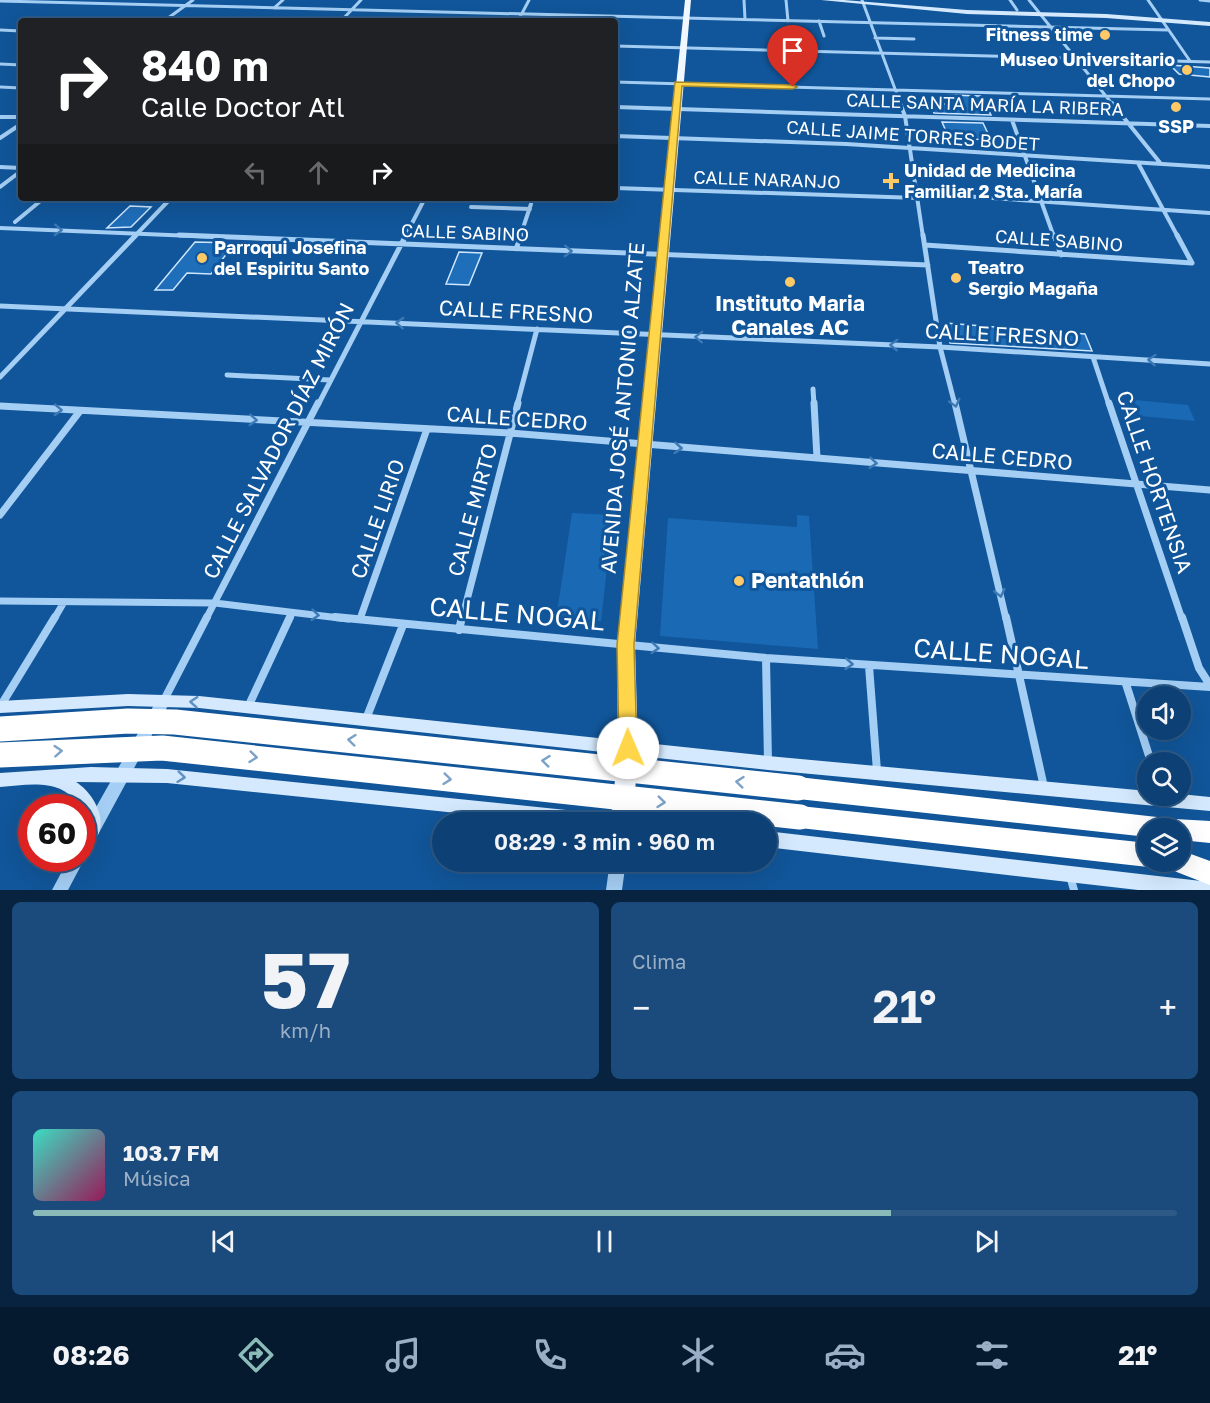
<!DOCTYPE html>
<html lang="es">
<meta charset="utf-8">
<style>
:root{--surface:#0d4074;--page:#1b4b7c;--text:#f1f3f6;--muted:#9aafc5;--line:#2d5986;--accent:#8bbbb9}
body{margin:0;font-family:"Golos Text",sans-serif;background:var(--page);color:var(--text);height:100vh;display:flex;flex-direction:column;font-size:22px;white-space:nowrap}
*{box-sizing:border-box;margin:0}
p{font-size:20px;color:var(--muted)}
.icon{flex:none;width:33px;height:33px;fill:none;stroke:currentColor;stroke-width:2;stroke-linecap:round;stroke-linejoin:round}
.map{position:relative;height:890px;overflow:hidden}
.sheet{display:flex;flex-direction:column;gap:12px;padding:12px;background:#072340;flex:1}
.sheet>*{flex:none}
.banner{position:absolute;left:18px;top:18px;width:600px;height:183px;border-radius:6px;box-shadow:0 6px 24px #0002,0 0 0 2px var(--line);background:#202124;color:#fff;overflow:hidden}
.fabs{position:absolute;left:1137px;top:686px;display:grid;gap:12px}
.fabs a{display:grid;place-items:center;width:54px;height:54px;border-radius:50%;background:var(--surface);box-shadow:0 6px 24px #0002,0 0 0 2px var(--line);font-size:30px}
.speed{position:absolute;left:18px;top:794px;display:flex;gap:12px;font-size:30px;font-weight:700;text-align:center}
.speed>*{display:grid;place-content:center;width:78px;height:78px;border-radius:50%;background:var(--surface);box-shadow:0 6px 24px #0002,0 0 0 2px var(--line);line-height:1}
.speed .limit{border:9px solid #d22;background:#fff;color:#111}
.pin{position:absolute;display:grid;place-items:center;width:51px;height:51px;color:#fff;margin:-62px -26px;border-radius:50% 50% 50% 0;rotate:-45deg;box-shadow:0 0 6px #0007}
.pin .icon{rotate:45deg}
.me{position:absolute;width:66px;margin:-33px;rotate:359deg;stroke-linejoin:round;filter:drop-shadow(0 0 4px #0008)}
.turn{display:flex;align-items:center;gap:21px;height:126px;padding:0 24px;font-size:27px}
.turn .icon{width:78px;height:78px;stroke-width:2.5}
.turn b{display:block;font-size:42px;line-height:51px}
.lanes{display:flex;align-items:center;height:57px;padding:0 24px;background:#0003;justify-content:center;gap:30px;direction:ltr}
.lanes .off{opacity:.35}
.big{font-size:45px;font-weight:600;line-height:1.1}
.sheet .tile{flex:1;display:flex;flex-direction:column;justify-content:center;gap:9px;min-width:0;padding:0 21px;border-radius:9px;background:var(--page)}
.sheet .dial{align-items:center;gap:0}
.dial b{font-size:78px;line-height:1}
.song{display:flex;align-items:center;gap:18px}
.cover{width:72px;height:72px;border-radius:9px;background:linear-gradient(135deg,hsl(170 70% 55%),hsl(330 70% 35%))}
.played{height:6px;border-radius:3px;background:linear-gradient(90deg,var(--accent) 75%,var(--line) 75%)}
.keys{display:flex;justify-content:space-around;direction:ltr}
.heat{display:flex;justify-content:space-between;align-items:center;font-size:33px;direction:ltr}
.sheet .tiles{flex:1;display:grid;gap:12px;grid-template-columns:1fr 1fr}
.tile:last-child{grid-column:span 2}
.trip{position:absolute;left:432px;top:812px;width:345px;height:60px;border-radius:30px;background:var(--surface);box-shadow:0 6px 24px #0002,0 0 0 2px var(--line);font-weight:600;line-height:60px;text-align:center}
.tabs{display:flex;height:96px;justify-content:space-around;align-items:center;background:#051a2e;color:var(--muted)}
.tabs .icon{width:42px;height:42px}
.tabs .active{color:var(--accent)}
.tabs b{font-size:27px;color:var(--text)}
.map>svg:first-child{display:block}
.green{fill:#1969b4}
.building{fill:#1f6eb9;stroke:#cde6fe;stroke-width:1.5}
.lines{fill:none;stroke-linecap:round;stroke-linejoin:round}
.minor-far4{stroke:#a4cef4;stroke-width:3}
.minor-far3{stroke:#a4cef4;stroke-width:4}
.minor-far2{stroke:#a4cef4;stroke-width:5}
.minor-far1{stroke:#a4cef4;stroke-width:7}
.minor{stroke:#a4cef4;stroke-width:8}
.tertiary{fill:#a4cef4;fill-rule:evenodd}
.secondary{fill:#d4e9fd;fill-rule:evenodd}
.primary{fill:#f1f7ff;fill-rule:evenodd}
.motorway{fill:#fff;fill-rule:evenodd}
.motorway-bridge{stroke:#fff;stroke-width:25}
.oneway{stroke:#3d7ab5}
.oneway2{stroke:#5f91c2}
.oneway3{stroke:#7ca2c7}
.route{fill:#ffd54a;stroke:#a68a30;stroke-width:1.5}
.poi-dot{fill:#ffc967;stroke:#11569a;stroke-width:2}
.labels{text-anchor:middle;stroke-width:6;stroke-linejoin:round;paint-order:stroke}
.far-poi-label{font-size:18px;font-weight:bold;fill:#fff;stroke:#11569a;text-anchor:start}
.far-street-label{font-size:18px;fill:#fff;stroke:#11569a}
.poi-label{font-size:21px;font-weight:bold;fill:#fff;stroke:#11569a}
.street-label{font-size:21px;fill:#fff;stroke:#11569a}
.near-street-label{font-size:26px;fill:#fff;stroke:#11569a}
</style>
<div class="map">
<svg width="1210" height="890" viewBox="0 0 1210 890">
<rect width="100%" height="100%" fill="#11569a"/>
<path class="green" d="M 1134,400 L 1188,405 L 1195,421 L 1140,416 Z
M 572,513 L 613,515 L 601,621 L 556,619 Z
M 797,515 L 809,516 L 818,649 L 660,636 L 668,518 L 797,527 Z"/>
<path class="building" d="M 1170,65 L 1210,68 L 1210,77 L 1179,74 Z
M 948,95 L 981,96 L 991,115 L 934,113 L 931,104 L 952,104 Z
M 942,122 L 983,123 L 991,140 L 949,138 Z
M 130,206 L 151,207 L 131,227 L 107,228 Z
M 195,242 L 235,243 L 211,274 L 187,273 L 173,290 L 155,290 Z
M 459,252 L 482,253 L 469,285 L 446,284 Z
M 945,323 L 1085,334 L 1092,351 L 950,343 Z"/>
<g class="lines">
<path class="minor-far4" d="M 744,0 L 745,19
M 786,0 L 788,21
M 862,0 L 901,105
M 1010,0 L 1017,10
M 1029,0 L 1113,105
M 1148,0 L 1190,61
M 1200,0 L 1210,1
M 0,1 L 1168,30
M 274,8 L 283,0
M 164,21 L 193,0
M 341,21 L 361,0
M 518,21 L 529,0
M 819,21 L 824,36
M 0,30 L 21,31
M 875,38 L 914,39
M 615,46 L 1210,62
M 0,64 L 21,65
M 615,82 L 1210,99
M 0,87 L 21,88"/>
<path class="minor-far3" d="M 900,103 L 905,116 L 923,237
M 1112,103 L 1161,164
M 615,107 L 1210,126
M 0,117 L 21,117
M 1012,120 L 1054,237
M 615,136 L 846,144 L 1210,167
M 0,138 L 21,124
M 1138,163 L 1178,237
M 0,167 L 21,168
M 0,187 L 21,171
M 615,188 L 918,198
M 918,193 L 1210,213
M 471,207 L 530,209
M 15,222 L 44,198
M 0,228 L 217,237
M 134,237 L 171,198
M 405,237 L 425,198
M 520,237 L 531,204"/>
<path class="minor-far2" d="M 179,235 L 928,265
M 923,235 L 940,347 L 955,405
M 1054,235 L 1061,255
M 1177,235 L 1192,263
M 925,245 L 1192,263
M 516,249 L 521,235
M 0,306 L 940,347 L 1210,364
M 1093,357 L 1109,405
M 227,375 L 330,380
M 0,377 L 136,235
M 813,389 L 814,405
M 318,405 L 406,235
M 517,405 L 537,329"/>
<path class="minor-far1" d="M 814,403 L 817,458
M 955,403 L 1006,619
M 1109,403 L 1182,619
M 0,406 L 510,433 L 1210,490
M 0,515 L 80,411
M 0,601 L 215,603 L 348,619
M 54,619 L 64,602
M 206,619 L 318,403
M 289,619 L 292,613
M 360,619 L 427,429
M 462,619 L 518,403"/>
<path class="minor" d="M 335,617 L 766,658 L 1210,687
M 1006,617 L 1044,787
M 1182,617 L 1199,668 L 1210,685
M 459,630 L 462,617
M 766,658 L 768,762
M 869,666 L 877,771
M 1126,684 L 1151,762
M 164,700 L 207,617
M 0,707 L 55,617
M 248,707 L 290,617
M 366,719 L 403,625
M 1070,876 L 1074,890"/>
<path class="tertiary" d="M 164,695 L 169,696 L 171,700 L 88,853 L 83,854 L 85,858 L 68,890 L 52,890 L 69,858 L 82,858 L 82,832 L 159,696 Z
M 610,861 L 626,861 L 622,890 L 606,890 Z"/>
<path class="secondary" d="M 821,0 L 844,0 L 967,10 L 1106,14 L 1210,22 L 1210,26 L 1106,18 L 967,14 Z
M 128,694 L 199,696 L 768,756 L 1148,791 L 1148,795 L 1180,794 L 1210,797 L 1210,811 L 768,770 L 199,708 L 128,706 L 0,713 L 0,701 Z
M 91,767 L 167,769 L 615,815 L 621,817 L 624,822 L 543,822 L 167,783 L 76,782 C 92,792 107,817 98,835 L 92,838 L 86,835 L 83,830 L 82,807 L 79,807 C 63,777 28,785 0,787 L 0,773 Z
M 766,831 L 1210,882 L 1210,890 L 1138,890 L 766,847 Z"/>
<path class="primary" d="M 685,0 L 691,0 L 635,645 L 638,748 L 633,822 L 611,822 L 618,748 L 617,645 Z"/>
<path class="motorway" d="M 798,777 L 1175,819 L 1210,821 L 1210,843 L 1180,840 L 1180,828 L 1148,828 L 1148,837 L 798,799 L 789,795 L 785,788 L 789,781 Z
M 800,806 L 1148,843 L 1148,861 L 1159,861 L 1148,867 L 800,828 L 791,825 L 787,817 L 791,809 Z
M 1180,850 L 1210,861 L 1210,885 L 1169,869 L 1165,861 L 1180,861 Z"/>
<path class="motorway-bridge" d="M 0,729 L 128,721 L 175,722 L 798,788
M 0,755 L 162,748 L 800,817"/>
</g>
<defs><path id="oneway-chevron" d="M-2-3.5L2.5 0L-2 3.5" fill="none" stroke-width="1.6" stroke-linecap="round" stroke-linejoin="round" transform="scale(1.5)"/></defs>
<g class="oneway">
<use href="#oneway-chevron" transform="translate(58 230) rotate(2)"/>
<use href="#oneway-chevron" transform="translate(568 251) rotate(2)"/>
<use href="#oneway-chevron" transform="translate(400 323) rotate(-177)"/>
<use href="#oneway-chevron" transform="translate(699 337) rotate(-178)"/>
<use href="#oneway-chevron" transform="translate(894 345) rotate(-178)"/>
<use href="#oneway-chevron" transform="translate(1152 360) rotate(-176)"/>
<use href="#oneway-chevron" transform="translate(955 403) rotate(75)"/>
<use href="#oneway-chevron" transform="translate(58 410) rotate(3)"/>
<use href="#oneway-chevron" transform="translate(253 420) rotate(3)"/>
<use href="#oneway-chevron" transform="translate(678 448) rotate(4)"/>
<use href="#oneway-chevron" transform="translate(873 463) rotate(5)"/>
<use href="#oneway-chevron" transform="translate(1000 593) rotate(77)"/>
<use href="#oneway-chevron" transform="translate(315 615) rotate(5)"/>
<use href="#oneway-chevron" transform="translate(655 648) rotate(5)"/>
<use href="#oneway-chevron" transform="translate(849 664) rotate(4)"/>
</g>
<g class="oneway2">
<use href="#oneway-chevron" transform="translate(194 702) rotate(-176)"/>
<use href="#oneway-chevron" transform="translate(181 777) rotate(6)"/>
</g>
<g class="oneway3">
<use href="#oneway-chevron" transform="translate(352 740) rotate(-174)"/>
<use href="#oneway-chevron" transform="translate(58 751) rotate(-4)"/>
<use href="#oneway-chevron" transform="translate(253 757) rotate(6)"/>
<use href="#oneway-chevron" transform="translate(546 761) rotate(-174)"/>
<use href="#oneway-chevron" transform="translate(447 779) rotate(6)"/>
<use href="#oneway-chevron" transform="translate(740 782) rotate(-174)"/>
<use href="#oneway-chevron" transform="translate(661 802) rotate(6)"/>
</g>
<path class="route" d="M 675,82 L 793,85 L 797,87 L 793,89 L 682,86 L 634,645 L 637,748 L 634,753 L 628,755 L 621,753 L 619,748 L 617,645 Z"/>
<g class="poi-dot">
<circle cx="1105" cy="35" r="6"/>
<circle cx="1187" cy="70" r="6"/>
<circle cx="1176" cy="107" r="6"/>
<path d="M888 172h6v6h6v6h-6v6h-6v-6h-6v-6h6z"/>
<circle cx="202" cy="258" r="6"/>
<circle cx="956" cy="278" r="6"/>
<circle cx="790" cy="282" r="6"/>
<circle cx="739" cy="581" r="6"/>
</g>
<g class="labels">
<g class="far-poi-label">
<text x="1093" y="41" text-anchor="end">Fitness time</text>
<text x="1175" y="66" text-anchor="end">Museo Universitario<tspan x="1175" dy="21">del Chopo</tspan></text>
<text x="1176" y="133" text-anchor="middle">SSP</text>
<text x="904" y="177">Unidad de Medicina<tspan x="904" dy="21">Familiar 2 Sta. María</tspan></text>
<text x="214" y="254">Parroqui Josefina<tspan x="214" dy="21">del Espiritu Santo</tspan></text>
<text x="968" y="274">Teatro<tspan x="968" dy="21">Sergio Magaña</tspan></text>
</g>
<g class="far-street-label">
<text transform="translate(985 105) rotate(2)" y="6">CALLE SANTA MARÍA LA RIBERA</text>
<text transform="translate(913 136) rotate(4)" y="6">CALLE JAIME TORRES BODET</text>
<text transform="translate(767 180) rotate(2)" y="6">CALLE NARANJO</text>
<text transform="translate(465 233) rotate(2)" y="6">CALLE SABINO</text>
<text transform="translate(1059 241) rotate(4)" y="6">CALLE SABINO</text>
</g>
<g class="poi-label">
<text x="790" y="311">Instituto Maria<tspan x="790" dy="24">Canales AC</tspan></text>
<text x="751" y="588" text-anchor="start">Pentathlón</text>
</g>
<g class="street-label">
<text transform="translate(516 312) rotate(3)" y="7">CALLE FRESNO</text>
<text transform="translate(1002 335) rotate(3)" y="7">CALLE FRESNO</text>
<text transform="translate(623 408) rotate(-85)" y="7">AVENIDA JOSÉ ANTONIO ALZATE</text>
<text transform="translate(517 419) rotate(4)" y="7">CALLE CEDRO</text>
<text transform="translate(279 441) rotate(-63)" y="7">CALLE SALVADOR DÍAZ MIRÓN</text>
<text transform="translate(1002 457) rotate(5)" y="7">CALLE CEDRO</text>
<text transform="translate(1154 482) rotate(71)" y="7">CALLE HORTENSIA</text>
<text transform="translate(473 510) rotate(-75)" y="7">CALLE MIRTO</text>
<text transform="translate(378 519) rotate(-71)" y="7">CALLE LIRIO</text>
</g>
<g class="near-street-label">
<text transform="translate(517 614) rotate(5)" y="9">CALLE NOGAL</text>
<text transform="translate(1001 654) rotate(4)" y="9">CALLE NOGAL</text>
</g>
</g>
</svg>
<div class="fabs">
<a><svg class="icon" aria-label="sound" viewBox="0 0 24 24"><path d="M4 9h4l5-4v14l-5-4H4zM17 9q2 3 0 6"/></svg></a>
<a><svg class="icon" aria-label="search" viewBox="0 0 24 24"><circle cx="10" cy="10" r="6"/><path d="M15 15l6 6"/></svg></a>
<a><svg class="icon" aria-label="layers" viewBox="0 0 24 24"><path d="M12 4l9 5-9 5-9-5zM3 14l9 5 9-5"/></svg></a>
</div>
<div class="speed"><div class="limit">60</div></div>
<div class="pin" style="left:793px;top:87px;background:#d93025"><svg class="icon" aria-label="arrive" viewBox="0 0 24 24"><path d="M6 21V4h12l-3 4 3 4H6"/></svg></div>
<svg class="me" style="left:628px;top:748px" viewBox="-20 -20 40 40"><circle r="19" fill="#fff"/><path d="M0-13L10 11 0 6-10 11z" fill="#ffd54a"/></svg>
<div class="trip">08:29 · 3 min · 960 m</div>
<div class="banner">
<div class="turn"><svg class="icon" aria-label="right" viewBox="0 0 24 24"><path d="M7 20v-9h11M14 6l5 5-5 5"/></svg><div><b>840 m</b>Calle Doctor Atl</div></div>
<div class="lanes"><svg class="icon off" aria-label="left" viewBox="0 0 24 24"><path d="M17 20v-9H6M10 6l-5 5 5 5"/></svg><svg class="icon off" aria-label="ahead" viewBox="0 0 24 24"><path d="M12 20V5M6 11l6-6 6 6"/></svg><svg class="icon" aria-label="right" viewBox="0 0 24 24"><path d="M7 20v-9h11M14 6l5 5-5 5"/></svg></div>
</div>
</div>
<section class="sheet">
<div class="tiles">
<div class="tile dial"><b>57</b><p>km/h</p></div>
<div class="tile"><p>Clima</p>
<div class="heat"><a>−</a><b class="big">21°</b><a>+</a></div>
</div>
<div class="tile">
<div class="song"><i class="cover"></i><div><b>103.7 FM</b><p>Música</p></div></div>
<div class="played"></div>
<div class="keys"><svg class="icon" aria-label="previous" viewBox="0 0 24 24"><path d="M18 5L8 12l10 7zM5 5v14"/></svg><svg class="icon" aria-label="pause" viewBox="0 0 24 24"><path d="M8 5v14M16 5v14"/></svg><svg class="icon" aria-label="next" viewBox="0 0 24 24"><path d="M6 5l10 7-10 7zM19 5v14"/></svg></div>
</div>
</div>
</section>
<nav class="tabs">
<b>08:26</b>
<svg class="icon active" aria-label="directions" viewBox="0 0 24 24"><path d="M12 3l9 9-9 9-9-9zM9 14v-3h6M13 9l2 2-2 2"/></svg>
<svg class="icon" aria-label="music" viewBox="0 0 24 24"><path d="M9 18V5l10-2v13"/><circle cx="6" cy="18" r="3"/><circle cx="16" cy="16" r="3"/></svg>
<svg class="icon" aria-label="phone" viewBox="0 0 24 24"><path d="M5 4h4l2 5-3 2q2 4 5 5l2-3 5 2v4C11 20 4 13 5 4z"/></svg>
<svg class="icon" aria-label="climate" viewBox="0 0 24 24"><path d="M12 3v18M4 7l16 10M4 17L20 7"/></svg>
<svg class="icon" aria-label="car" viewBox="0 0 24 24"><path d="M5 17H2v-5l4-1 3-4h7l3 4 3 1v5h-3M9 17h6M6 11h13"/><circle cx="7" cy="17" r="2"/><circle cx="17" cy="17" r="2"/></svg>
<svg class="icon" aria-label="filters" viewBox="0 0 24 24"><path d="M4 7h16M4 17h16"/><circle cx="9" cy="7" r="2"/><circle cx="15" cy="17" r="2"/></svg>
<b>21°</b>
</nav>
